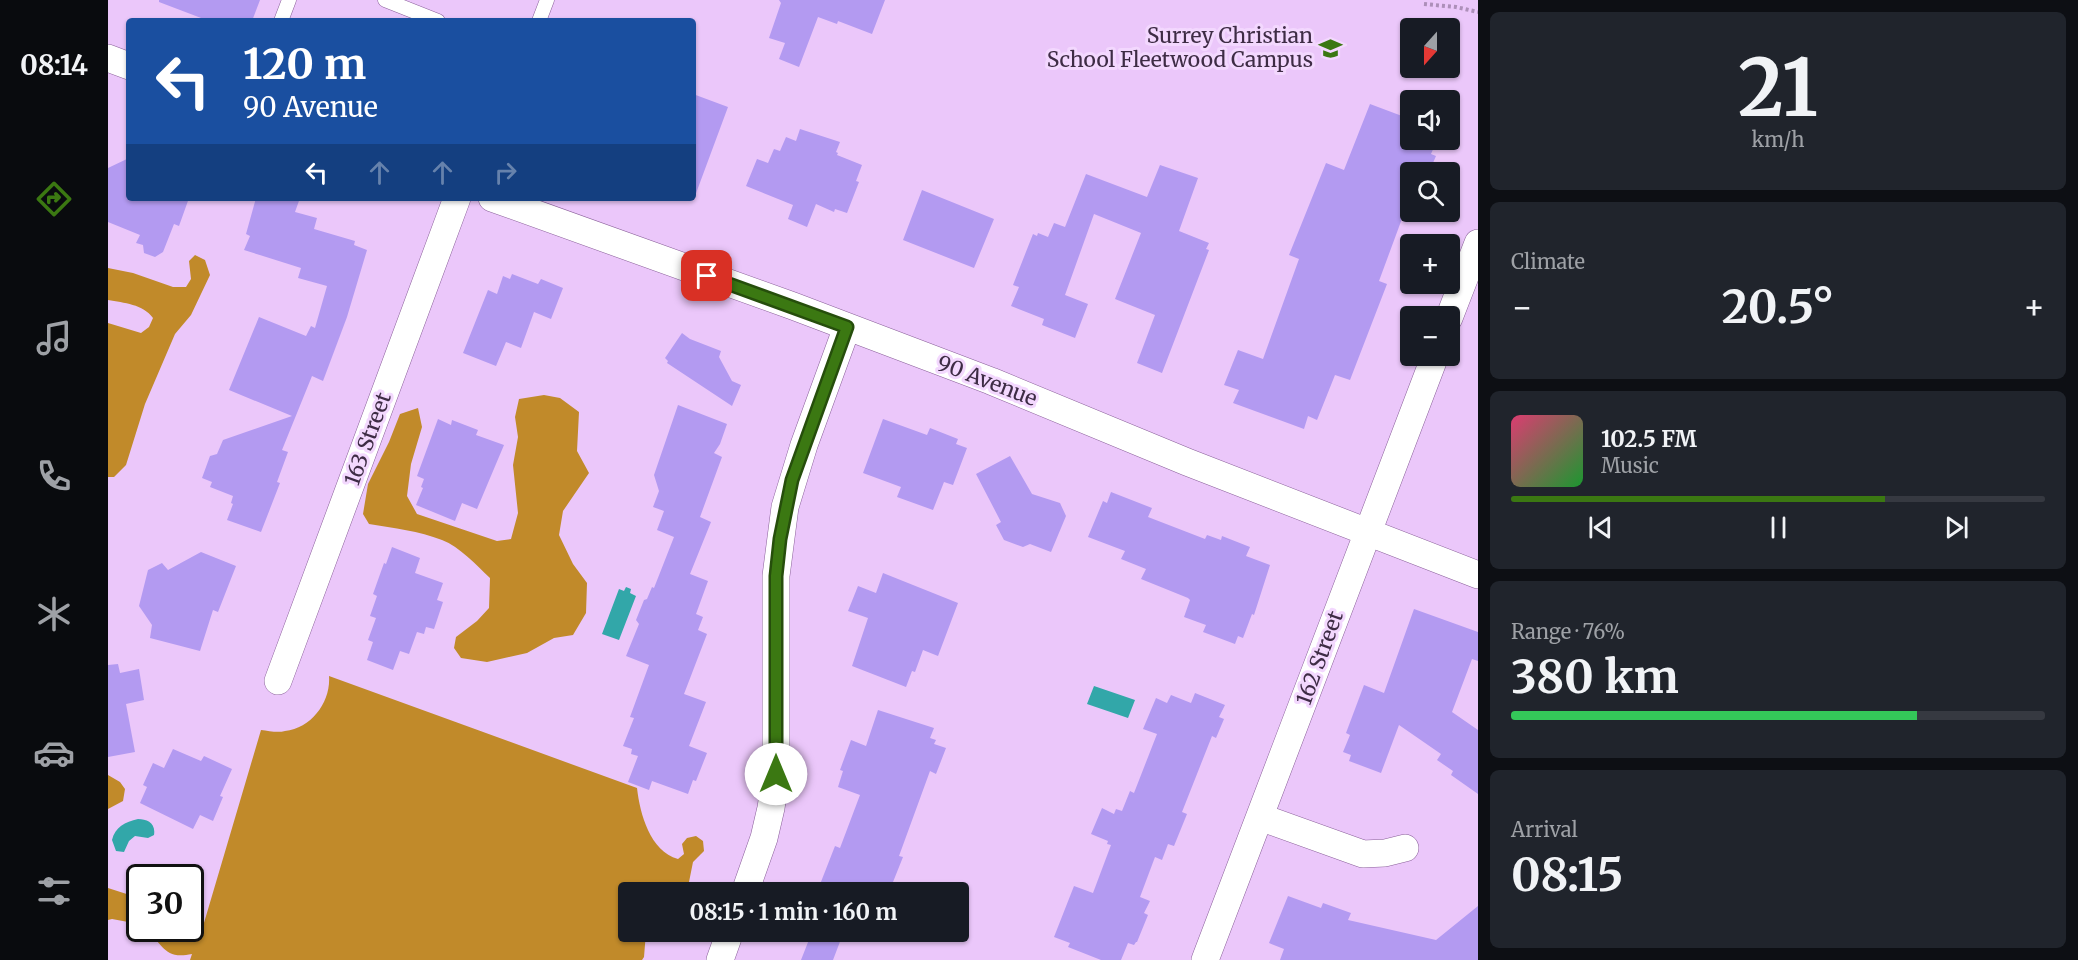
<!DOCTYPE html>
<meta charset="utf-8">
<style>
:root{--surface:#171b24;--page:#20242c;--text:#f1f3f6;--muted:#9ea1a6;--line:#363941;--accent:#3b7812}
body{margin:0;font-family:Merriweather,serif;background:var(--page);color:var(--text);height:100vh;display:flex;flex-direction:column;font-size:22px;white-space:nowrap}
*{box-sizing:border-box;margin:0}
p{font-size:20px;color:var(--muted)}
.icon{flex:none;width:33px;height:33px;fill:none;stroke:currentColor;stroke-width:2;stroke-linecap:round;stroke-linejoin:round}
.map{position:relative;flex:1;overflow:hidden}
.details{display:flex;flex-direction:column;gap:12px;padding:12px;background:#0d0f14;width:600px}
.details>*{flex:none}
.guide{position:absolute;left:18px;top:18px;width:570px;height:183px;border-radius:6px;box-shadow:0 2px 4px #0004;background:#1a4fa0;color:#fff;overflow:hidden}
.needle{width:39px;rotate:201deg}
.buttons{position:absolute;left:1292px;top:18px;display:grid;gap:12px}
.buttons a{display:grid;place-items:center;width:60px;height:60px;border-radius:6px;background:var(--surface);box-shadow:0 2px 4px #0004;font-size:30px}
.speed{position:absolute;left:18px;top:864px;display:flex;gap:12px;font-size:30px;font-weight:700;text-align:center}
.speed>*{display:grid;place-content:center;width:78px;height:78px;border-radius:50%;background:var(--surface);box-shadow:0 2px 4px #0004;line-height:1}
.speed .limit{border:3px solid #111;border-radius:9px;background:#fff;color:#111}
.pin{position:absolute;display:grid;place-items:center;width:51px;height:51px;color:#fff;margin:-26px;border-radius:12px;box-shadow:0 3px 9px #0006}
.me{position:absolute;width:66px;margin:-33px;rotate:0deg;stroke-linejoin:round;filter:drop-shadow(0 0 4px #0008)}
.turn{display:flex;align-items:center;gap:21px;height:126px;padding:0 18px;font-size:27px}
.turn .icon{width:78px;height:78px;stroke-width:2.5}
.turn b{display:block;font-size:42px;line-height:51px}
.lanes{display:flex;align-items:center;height:57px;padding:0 18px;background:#0003;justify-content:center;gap:30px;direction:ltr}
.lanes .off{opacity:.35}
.big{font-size:45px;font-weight:700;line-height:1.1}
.details .card{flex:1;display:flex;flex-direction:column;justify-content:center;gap:9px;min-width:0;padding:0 21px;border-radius:9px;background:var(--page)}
.details .dial{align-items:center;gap:0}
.dial b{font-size:78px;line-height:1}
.song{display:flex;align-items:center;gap:18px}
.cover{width:72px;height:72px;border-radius:9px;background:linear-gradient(135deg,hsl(340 70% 55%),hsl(130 70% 35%))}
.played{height:6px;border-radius:3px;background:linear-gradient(90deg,var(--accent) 70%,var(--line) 70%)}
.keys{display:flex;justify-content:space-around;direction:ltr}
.heat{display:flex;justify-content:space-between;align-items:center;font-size:33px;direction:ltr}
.charge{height:9px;border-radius:4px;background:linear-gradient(90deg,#34c759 76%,var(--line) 0)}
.trip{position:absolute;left:510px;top:882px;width:351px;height:60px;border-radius:6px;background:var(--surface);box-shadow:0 2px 4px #0004;font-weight:700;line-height:60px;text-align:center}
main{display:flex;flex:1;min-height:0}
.tabs{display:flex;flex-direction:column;width:108px;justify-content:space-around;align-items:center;background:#090b0e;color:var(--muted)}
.tabs .icon{width:42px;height:42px}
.tabs .on{color:var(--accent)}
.tabs b{font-size:27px;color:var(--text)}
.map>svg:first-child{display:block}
.forest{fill:#c18a2a}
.water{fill:#32a7a9}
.building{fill:#b39af1}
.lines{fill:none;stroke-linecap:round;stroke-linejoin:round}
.service-casing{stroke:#8a609a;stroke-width:15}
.minor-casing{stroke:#8a609a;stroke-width:28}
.path{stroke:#ad8fb9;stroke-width:4;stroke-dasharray:3 3;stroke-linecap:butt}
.service{stroke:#fff;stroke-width:14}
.minor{stroke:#fff;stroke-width:27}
.route-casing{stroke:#264e0c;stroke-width:15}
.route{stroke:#3b7812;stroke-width:10}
.labels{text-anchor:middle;stroke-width:6;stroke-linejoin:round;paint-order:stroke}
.poi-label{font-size:21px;fill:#3e2c45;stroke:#f3d8fe;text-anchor:end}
.street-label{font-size:21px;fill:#3e2c45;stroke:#f3d8fe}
</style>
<main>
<nav class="tabs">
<b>08:14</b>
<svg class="icon on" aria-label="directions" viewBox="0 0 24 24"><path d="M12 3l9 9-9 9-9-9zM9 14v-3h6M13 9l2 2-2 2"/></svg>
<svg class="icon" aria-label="music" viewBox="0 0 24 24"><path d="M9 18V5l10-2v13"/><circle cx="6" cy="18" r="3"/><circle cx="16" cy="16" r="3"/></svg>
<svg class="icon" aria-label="phone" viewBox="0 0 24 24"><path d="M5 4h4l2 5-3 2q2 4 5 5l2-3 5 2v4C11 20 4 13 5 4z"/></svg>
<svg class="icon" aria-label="climate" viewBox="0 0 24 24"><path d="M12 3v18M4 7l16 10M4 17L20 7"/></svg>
<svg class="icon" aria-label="car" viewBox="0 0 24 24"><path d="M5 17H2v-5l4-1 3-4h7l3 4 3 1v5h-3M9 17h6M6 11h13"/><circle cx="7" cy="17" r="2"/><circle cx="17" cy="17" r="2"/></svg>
<svg class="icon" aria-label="filters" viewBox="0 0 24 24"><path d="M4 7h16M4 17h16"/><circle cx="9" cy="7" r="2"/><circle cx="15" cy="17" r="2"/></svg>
</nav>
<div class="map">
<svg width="1370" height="960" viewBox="0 0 1370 960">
<rect width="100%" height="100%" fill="#ebc7fa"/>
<path class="forest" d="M 87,255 L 97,260 L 102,275 L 83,315 L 67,334 L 37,404 L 18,465 L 6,477 L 0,477 L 0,323 L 33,333 L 41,327 L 45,318 C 35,304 16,303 0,300 L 0,268 L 25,273 L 65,287 L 78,287 L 83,279 L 81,261 Z
M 436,395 L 452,398 L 471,412 L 469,451 L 481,473 L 455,511 L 451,535 L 465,564 L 479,583 L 478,613 L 465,635 L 446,638 L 419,653 L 379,662 L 353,658 L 346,648 L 348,637 L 369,621 L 381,608 L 382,578 C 368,565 352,547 334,540 C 311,531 286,528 261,524 L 255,514 L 260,484 L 281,442 L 292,414 L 310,408 L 314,427 L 303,464 L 299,496 L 309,514 L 389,541 L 403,539 L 410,513 L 405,465 L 410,437 L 407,417 L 411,399 Z
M 221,676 L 529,788 C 532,814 542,851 570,859 L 576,854 L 574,844 L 579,838 L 588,836 L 595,841 L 596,851 L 585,862 L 579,892 L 520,892 L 520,932 L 538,932 L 536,957 L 534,960 L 82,960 L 84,954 C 55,960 56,944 37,929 L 82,928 L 83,924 L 93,933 L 153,730 C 161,731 170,733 177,731 C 204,728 223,701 221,676 Z
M 0,775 L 12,782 L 17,789 L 15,801 L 0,809 Z
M 0,888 L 31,898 L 31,924 L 4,919 L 0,920 Z"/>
<path class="water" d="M 518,587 L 523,589 L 522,593 L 528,596 L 511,640 L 494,634 L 511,589 L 516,591 Z
M 986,686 L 1027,700 L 1020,718 L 979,704 Z
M 30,819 C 39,819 48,823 46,835 L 40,838 L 27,836 L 21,841 L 16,852 L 8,851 L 4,840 C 7,827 17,822 30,819 Z"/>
<path class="building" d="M 51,0 L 152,0 L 144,21 L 101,21 L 51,2 Z
M 671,0 L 777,0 L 764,34 L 730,21 L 729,24 L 710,17 L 691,67 L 671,59 L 677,43 L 661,38 L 673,3 Z
M 585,94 L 620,107 L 587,196 L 585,196 Z
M 1262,104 L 1302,119 L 1302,140 L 1329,140 L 1323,154 L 1328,156 L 1321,172 L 1302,172 L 1302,197 L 1271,281 L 1279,284 L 1242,380 L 1227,375 L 1209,420 L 1200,416 L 1196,429 L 1125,403 L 1131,390 L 1116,385 L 1130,350 L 1155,359 L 1191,259 L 1181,255 L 1218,163 L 1236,170 Z
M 692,129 L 732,142 L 728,152 L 730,153 L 729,155 L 754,165 L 748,181 L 751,182 L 739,213 L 727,209 L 726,212 L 708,204 L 699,227 L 680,219 L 685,205 L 638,186 L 649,159 L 660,163 L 666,149 L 672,151 L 678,137 L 688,141 Z
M 21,158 L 21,198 L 81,198 L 71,226 L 66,224 L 55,252 L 47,257 L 36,253 L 35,245 L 28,243 L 32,235 L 0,222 L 0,168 Z
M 1052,165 L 1090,178 L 1071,231 L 1101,243 L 1098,249 L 1101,250 L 1054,373 L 1029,363 L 1047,315 L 1007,299 L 1033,233 L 986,214 L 957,295 L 980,304 L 967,338 L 934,325 L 936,319 L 903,306 L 911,287 L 905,285 L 925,234 L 929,236 L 930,233 L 940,237 L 946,223 L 957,227 L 978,174 L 1039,197 Z
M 814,190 L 886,219 L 866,268 L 795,240 Z
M 148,198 L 192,198 L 187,212 L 209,218 L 206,229 L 247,241 L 246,245 L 259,250 L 239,317 L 215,381 L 204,376 L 174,450 L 180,452 L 169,482 L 172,483 L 153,532 L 119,520 L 125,504 L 123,503 L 125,496 L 102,487 L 104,482 L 94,478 L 102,456 L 109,454 L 115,440 L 184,416 L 121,390 L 151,317 L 198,336 L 203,326 L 207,328 L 219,286 L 190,278 L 193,268 L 136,250 L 142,236 L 138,234 Z
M 404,274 L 430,284 L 433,279 L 455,288 L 443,319 L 426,312 L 413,348 L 398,342 L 388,366 L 355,353 L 380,290 L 389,294 L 395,276 L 402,279 Z
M 574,333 L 582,339 L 613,351 L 611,357 L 624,381 L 633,385 L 624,406 L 559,363 L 560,361 L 557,358 Z
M 570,405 L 619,424 L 612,444 L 606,453 L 614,457 L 592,517 L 603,522 L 582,574 L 600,581 L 588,614 L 595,617 L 590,630 L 599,634 L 576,694 L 598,702 L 581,746 L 599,753 L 588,781 L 585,780 L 580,794 L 544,781 L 541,790 L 520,782 L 530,756 L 523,754 L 524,749 L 515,746 L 526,718 L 522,717 L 541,665 L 518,656 L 531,624 L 528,620 L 536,600 L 539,599 L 544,587 L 546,588 L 566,537 L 549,530 L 556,511 L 545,507 L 551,491 L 546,475 Z
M 330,419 L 343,425 L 344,420 L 370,430 L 368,435 L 396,445 L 369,509 L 354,503 L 347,521 L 308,505 L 315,488 L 313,487 L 316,479 L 309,476 Z
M 775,419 L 819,435 L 822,428 L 850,439 L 848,444 L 859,448 L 845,485 L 836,482 L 825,510 L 789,497 L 793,487 L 755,473 Z
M 902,456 L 924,494 L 952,503 L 958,516 L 943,552 L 922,544 L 915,547 L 896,540 L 888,525 L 893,522 L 868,474 Z
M 1003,492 L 1044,508 L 1040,517 L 1097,539 L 1099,535 L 1113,540 L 1114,536 L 1142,547 L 1138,556 L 1162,565 L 1146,615 L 1144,614 L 1135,638 L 1130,636 L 1127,644 L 1095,632 L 1098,625 L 1076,617 L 1082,600 L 1080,598 L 1033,579 L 1038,569 L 1013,559 L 1017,551 L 980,537 L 995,501 L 999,503 Z
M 284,547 L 312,558 L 307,573 L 335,583 L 329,600 L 335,602 L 326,629 L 318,627 L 316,634 L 309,632 L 301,654 L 292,651 L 285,670 L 259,660 L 265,642 L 260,640 L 268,618 L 262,616 L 269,596 L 265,594 L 276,563 L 278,564 Z
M 93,552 L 128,566 L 110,612 L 105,610 L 92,651 L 42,638 L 44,625 L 31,606 L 40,570 L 54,563 L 60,570 Z
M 775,573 L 850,603 L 830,656 L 815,650 L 807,672 L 804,671 L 798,687 L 744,666 L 760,618 L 740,611 L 750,586 L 768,593 Z
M 1306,609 L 1370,632 L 1370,661 L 1364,659 L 1344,712 L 1370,730 L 1370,794 L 1343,775 L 1345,771 L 1329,760 L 1333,754 L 1291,725 L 1273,773 L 1241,761 L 1243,755 L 1235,752 L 1242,735 L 1238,733 L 1256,685 L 1276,693 Z
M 10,664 L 12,673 L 31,669 L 36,700 L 18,704 L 27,752 L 0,757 L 0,665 Z
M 1087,693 L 1117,705 L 1111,717 L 1116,719 L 1108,738 L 1104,736 L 1074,812 L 1079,814 L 1066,846 L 1060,844 L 1054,860 L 1047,857 L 1032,897 L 1042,901 L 1036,913 L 1040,915 L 1029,942 L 1028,942 L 1026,945 L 1020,943 L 1013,960 L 993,960 L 960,947 L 962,943 L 946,937 L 966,886 L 985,893 L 1003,845 L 999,844 L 1000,841 L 983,834 L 994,808 L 1006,814 L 1008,809 L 1014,811 L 1022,791 L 1026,793 L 1049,734 L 1035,729 L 1048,698 L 1059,703 L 1063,695 L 1083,703 Z
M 770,710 L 826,728 L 822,738 L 828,740 L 826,744 L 838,748 L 828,774 L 822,771 L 791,856 L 795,857 L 781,892 L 769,892 L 750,886 L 748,892 L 709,892 L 727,846 L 732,848 L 752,795 L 730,787 L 735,771 L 732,770 L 743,740 L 758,746 Z
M 65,749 L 93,761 L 96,756 L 124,769 L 112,796 L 115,797 L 105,821 L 92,815 L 85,829 L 32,803 L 39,787 L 35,785 L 45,763 L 56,768 Z
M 1180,896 L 1213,908 L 1215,903 L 1243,913 L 1240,920 L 1328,940 L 1370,906 L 1370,960 L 1172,960 L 1176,949 L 1161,943 Z
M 704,932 L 712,932 L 733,939 L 725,960 L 693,960 Z"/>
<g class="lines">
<defs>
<path id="service" d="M 277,0 L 330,21
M 173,21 L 181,0
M 431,21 L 439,0"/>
<path id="minor" d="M 0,58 L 21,66
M 384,198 L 685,306 L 883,381 L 1079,462 L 1370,575
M 1341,318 L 1370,243
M 170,681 L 349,198
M 1152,817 L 1255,854 L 1277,853 L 1297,848
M 637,892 L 656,838 L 663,808 L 668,774 L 668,576 L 677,507 L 696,445 L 739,327
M 612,960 L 622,932
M 1097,960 L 1327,356"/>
</defs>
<use href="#service" class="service-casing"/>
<use href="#minor" class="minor-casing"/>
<path class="path" d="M 1316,4 L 1348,7 L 1370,12"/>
<use href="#service" class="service"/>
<use href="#minor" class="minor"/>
</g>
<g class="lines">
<defs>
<path id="route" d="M 599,276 L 739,327 L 684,480 L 672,539 L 668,576 L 668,774"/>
</defs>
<use href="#route" class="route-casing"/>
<use href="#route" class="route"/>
</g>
<defs>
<symbol id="school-bare" viewBox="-9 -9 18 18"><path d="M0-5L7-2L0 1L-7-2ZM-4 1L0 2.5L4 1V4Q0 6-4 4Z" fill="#3b7812" stroke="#f3d8fe" stroke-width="2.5" paint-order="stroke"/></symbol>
</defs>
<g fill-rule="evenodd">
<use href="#school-bare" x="1206" y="32" width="33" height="33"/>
</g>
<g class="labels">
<g class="poi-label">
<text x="1205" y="43">Surrey Christian<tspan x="1205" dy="24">School Fleetwood Campus</tspan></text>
</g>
<g class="street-label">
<text transform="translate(879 381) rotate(21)" y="7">90 Avenue</text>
<text transform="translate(260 439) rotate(-70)" y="7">163 Street</text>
<text transform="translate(1212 658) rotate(-70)" y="7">162 Street</text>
</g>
</g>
</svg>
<div class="buttons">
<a><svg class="needle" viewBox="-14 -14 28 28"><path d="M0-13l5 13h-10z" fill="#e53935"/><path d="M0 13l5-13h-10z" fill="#9ea1a6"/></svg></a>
<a><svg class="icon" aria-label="sound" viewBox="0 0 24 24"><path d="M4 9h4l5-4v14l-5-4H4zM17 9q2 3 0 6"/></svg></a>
<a><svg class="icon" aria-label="search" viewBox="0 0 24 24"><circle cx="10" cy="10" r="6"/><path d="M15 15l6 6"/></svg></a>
<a>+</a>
<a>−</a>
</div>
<div class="speed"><div class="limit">30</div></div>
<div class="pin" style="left:599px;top:276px;background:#d93025"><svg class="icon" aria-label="arrive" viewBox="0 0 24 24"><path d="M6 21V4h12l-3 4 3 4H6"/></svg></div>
<svg class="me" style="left:668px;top:774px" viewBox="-20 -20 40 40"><circle r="19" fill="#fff"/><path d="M0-13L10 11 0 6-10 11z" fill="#3b7812"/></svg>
<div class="trip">08:15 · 1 min · 160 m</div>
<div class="guide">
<div class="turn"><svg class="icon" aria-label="left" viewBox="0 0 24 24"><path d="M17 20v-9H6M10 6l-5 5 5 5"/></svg><div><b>120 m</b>90 Avenue</div></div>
<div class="lanes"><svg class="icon" aria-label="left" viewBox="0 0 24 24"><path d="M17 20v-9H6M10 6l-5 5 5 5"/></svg><svg class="icon off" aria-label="ahead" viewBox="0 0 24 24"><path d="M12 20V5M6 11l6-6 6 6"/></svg><svg class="icon off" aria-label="ahead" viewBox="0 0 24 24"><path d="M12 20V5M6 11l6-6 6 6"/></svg><svg class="icon off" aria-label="right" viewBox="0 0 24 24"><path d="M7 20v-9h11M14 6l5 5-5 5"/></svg></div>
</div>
</div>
<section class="details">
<div class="card dial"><b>21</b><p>km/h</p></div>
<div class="card"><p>Climate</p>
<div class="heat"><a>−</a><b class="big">20.5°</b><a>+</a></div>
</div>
<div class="card">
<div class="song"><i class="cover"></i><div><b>102.5 FM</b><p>Music</p></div></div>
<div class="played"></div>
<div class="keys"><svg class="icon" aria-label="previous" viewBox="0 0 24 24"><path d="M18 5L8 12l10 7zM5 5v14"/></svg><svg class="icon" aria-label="pause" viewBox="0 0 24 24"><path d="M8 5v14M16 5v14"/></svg><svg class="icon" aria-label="next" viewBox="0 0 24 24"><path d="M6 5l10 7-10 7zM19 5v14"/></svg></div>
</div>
<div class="card"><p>Range · 76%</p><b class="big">380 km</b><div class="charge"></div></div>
<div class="card"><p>Arrival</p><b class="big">08:15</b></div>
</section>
</main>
